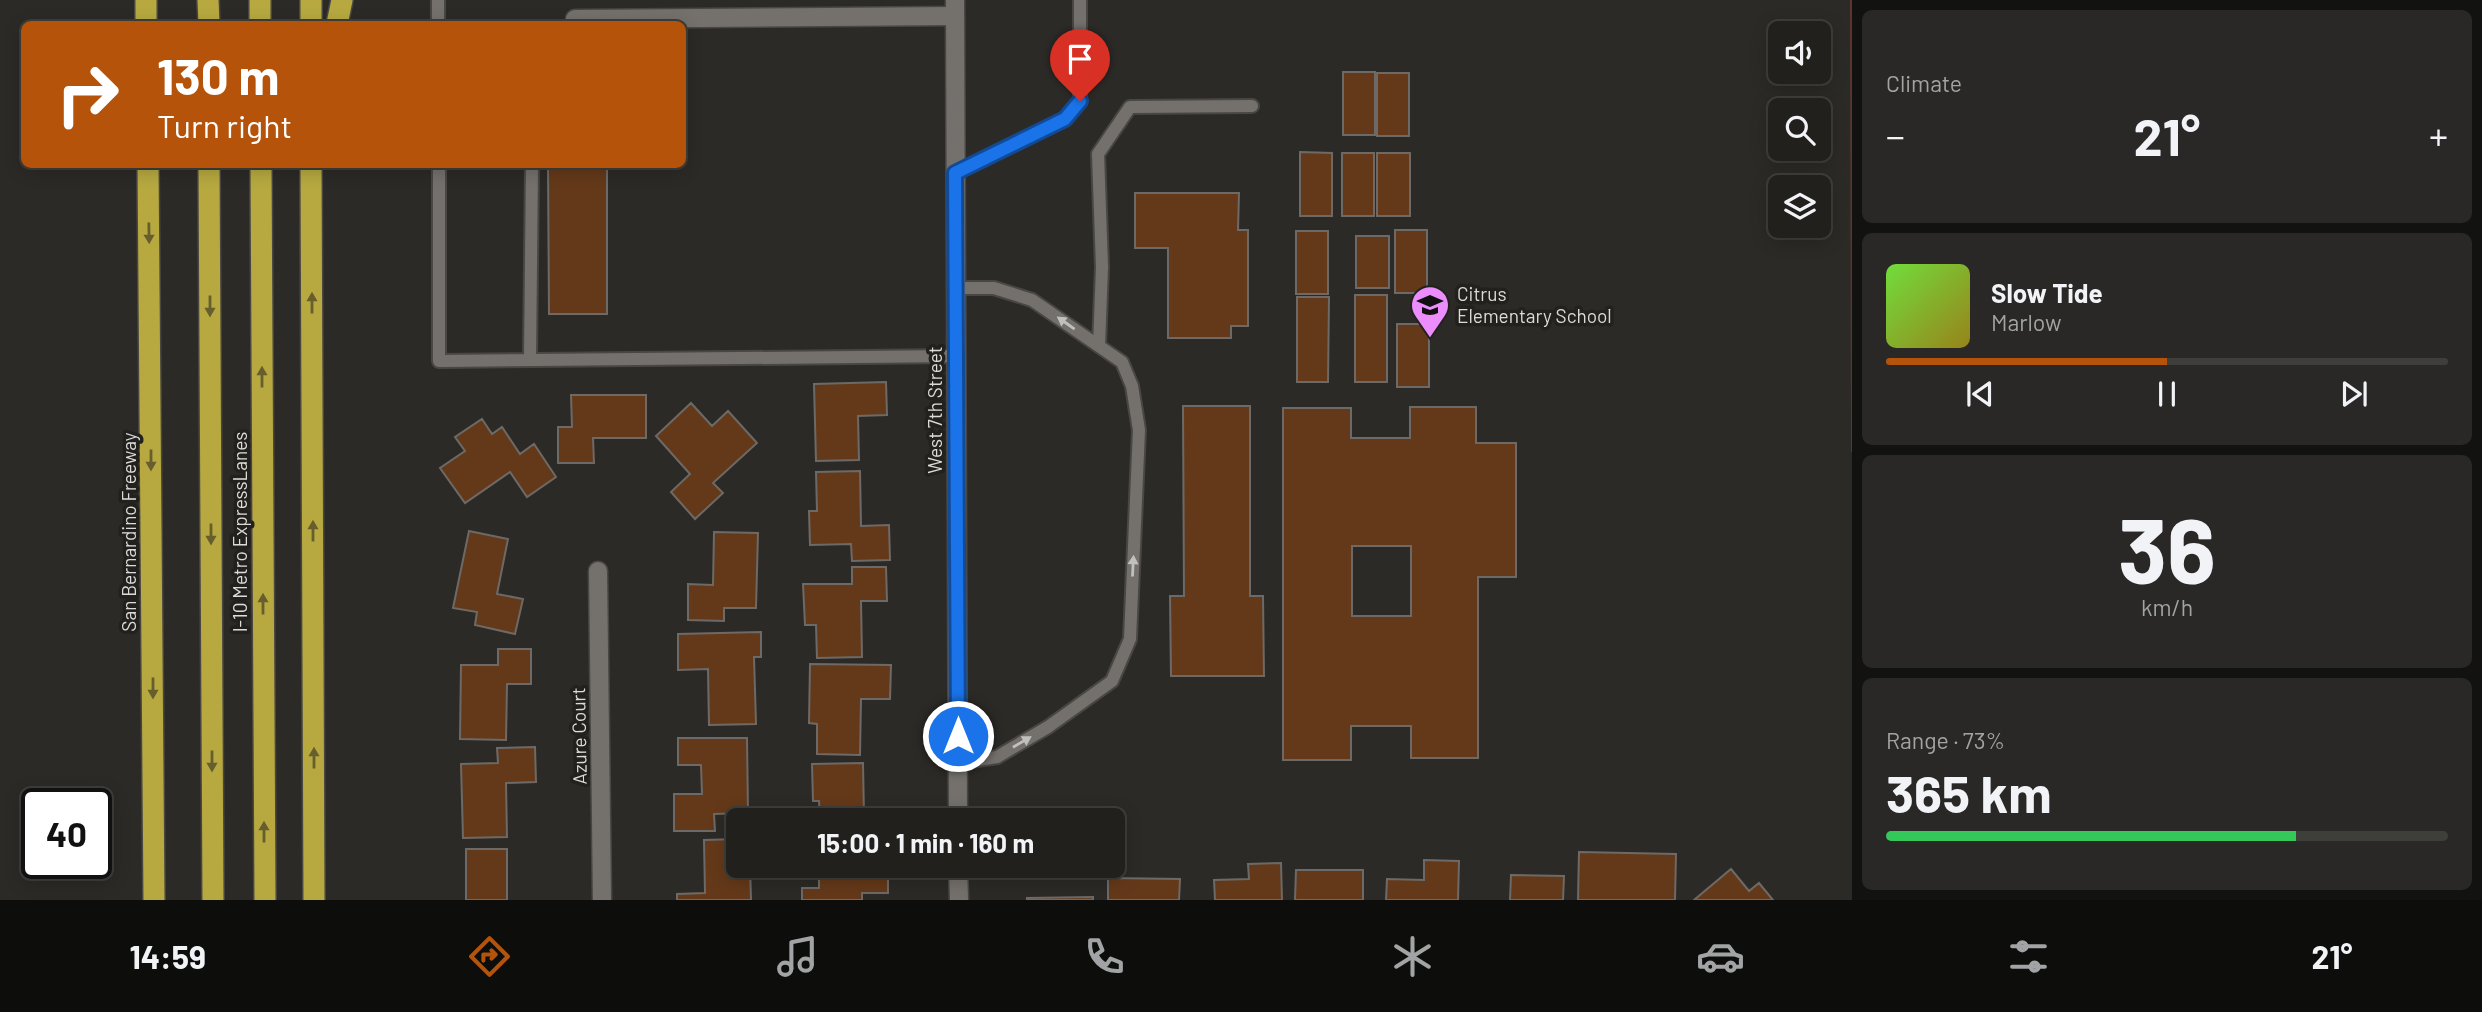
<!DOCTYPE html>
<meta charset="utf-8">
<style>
:root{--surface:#21201d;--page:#292826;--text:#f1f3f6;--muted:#a2a3a4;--line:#3e3e3b;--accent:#b45309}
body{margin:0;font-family:Barlow,sans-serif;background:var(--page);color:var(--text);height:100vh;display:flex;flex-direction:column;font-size:26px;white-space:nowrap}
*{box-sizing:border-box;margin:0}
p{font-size:23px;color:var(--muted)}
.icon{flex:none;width:38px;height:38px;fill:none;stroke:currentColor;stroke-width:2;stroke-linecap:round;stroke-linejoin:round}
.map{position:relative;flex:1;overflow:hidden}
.side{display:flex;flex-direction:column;gap:10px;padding:10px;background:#121210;width:630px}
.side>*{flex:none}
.hud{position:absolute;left:21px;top:21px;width:665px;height:147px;border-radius:10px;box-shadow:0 4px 18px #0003,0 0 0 2px var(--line);background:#b45309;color:#fff;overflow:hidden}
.controls{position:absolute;left:1768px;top:21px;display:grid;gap:14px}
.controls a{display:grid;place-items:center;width:63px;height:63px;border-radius:10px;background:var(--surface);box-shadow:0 4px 18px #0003,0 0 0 2px var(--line);font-size:35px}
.speed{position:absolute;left:21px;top:788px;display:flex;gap:14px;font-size:35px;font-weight:700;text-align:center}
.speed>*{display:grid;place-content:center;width:91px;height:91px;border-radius:50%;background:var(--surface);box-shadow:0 4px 18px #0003,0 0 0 2px var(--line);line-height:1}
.speed .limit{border:4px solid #111;border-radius:10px;background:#fff;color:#111}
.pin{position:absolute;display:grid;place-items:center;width:60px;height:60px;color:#fff;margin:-72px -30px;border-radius:50% 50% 50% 0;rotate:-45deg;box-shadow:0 0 7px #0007}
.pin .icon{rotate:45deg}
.me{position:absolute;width:77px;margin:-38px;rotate:0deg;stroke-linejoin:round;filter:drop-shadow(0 0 5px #0008)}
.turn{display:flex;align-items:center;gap:24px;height:147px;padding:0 21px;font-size:32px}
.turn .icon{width:91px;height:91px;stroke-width:2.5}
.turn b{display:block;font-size:49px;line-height:60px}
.big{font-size:52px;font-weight:700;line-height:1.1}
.side .tile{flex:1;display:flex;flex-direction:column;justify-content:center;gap:10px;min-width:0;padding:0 24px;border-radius:10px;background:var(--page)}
.side .dial{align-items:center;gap:0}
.dial b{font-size:91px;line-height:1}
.song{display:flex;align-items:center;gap:21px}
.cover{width:84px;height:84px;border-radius:10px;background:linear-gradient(135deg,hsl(100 70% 55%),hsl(50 70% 35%))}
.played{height:7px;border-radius:4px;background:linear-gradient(90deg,var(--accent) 50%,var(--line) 50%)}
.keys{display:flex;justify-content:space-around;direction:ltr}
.heat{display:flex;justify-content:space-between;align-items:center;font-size:38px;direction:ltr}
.charge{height:10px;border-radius:5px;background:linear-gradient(90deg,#34c759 73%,var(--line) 0)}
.trip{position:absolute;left:726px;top:808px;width:399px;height:70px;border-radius:10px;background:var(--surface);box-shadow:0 4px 18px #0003,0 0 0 2px var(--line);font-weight:700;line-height:70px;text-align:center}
.menu{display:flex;height:112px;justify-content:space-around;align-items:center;background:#0d0d0c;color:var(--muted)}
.menu .icon{width:49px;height:49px}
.menu .on{color:var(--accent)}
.menu b{font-size:32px;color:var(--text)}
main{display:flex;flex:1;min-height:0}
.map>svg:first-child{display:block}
.green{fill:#5b362f}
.building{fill:#643919;stroke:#6d6966;stroke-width:2;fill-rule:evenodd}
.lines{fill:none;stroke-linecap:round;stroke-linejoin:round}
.service-casing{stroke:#494744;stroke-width:16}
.minor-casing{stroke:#494744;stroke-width:21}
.tertiary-casing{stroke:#494744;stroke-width:21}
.motorway-casing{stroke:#494744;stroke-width:24}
.service{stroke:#74716d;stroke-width:12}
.minor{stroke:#74716d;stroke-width:18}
.tertiary{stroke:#74716d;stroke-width:18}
.motorway{stroke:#b7a940;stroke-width:21}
.oneway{fill:#665e2d}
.oneway2{fill:#c2c0be}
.route-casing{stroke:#114b97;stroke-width:18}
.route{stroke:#1a73e8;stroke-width:12}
.labels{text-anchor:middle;stroke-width:7;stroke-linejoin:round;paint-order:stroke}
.poi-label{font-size:19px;fill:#dcdbd9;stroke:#23211d;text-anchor:start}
.street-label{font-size:19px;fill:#dcdbd9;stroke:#23211d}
</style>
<main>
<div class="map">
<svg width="1852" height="900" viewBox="0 0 1852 900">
<rect width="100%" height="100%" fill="#2c2a27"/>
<path class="green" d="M 1850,0 L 1852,0 L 1852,452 L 1851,452 Z"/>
<path class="building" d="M 1343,72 L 1375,72 L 1375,135 L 1343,135 Z
M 1377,73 L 1409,73 L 1409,136 L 1377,136 Z
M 1300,152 L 1332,153 L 1332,216 L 1300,216 Z
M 1342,153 L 1374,153 L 1374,216 L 1342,216 Z
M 1377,153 L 1410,153 L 1410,216 L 1377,216 Z
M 548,164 L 607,164 L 607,314 L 549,314 Z
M 1135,193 L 1239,193 L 1238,230 L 1248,230 L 1248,326 L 1231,326 L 1231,338 L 1168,338 L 1168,248 L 1135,248 Z
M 1395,230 L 1427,230 L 1427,293 L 1395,293 Z
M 1296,231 L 1328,231 L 1328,294 L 1296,294 Z
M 1356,236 L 1389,236 L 1389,288 L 1356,288 Z
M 1355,295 L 1387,295 L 1387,382 L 1355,382 Z
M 1297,297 L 1329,297 L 1328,382 L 1297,382 Z
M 1397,324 L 1429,324 L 1429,387 L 1397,387 Z
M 886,382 L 887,415 L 858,416 L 859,460 L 816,461 L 814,384 Z
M 571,395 L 646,395 L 646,438 L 593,438 L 594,463 L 558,463 L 558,427 L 572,427 Z
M 691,403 L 712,426 L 728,411 L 757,443 L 713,483 L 723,493 L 695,519 L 671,492 L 690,474 L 656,436 Z
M 1183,406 L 1250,406 L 1250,596 L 1263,596 L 1264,676 L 1171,676 L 1170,596 L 1184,596 Z
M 1410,407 L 1476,407 L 1476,443 L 1516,443 L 1516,577 L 1478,577 L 1478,758 L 1411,758 L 1411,726 L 1351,726 L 1351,760 L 1283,760 L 1283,408 L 1351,408 L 1351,438 L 1410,438 ZM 1352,546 L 1411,546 L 1411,616 L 1352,616 Z
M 482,419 L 492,434 L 502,427 L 520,454 L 534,444 L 556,477 L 527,497 L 510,472 L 465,503 L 440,468 L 465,451 L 455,437 Z
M 860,471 L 861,526 L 889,525 L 890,560 L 852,561 L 851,544 L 810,545 L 809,511 L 817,511 L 816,472 Z
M 469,531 L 508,539 L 497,594 L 523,599 L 515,634 L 475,625 L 477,612 L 453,608 Z
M 714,532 L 758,533 L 756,608 L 724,608 L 724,621 L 688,620 L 688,584 L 713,585 Z
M 852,567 L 886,567 L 887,601 L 861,601 L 862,657 L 817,658 L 816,625 L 805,625 L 803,584 L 852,584 Z
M 761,632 L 761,657 L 754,657 L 756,724 L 709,725 L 708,669 L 678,670 L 678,634 Z
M 498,649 L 531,649 L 531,684 L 507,684 L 506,740 L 460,739 L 461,665 L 498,665 Z
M 810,664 L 891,665 L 890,699 L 861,699 L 860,755 L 817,754 L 817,724 L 809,723 Z
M 678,738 L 747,738 L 748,813 L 714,814 L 715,831 L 674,831 L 674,794 L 702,794 L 701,765 L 678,765 Z
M 535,747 L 536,782 L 506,783 L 507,837 L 463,838 L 461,764 L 498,763 L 497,748 Z
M 863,763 L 864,817 L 890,816 L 890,821 L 820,821 L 819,801 L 813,801 L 812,764 Z
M 738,839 L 738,866 L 750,866 L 751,900 L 677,900 L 677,894 L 705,893 L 704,840 Z
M 466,849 L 507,849 L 507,900 L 466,900 Z
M 1579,852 L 1676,854 L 1675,900 L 1578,900 Z
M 1424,860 L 1459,861 L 1458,900 L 1386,900 L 1387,879 L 1424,880 Z
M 1281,863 L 1282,900 L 1215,900 L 1214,880 L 1249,879 L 1248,864 Z
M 855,866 L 888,866 L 888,893 L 862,893 L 862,900 L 802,900 L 802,888 L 819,888 L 819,875 L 855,875 Z
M 1731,869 L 1749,891 L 1759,883 L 1773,900 L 1694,900 Z
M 1296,870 L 1363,870 L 1363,900 L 1295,900 Z
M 1511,875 L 1564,876 L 1563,900 L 1510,900 Z
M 1108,878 L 1180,879 L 1179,900 L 1108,900 Z
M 1093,897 L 1093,900 L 1027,900 L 1027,898 Z"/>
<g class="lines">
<defs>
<path id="service" d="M 438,0 L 438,24
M 439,164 L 439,361 L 956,356
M 955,173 L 1065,119 L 1080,101 L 1080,0
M 956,288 L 994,288 L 1032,300 L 1122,362 L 1132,386 L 1139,430 L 1130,639 L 1112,681 L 1048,727 L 997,757 L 958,763
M 1099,346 L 1102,267 L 1098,154 L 1130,107 L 1252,106
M 530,360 L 532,164"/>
<path id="minor" d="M 575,19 L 955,16
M 598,571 L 602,900"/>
<path id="tertiary" d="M 955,0 L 958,821
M 958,866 L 959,900"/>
<path id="motorway" d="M 146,0 L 146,24
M 208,0 L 209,24
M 260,0 L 260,24
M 311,24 L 311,0
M 337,24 L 342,0
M 148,164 L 154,900
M 209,164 L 213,900
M 261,164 L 265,900
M 311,164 L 314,900"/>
</defs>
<use href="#service" class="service-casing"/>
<use href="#minor" class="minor-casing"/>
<use href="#tertiary" class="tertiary-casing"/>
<use href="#motorway" class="motorway-casing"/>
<use href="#service" class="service"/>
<use href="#minor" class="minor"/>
<use href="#tertiary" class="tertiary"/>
<use href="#motorway" class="motorway"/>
</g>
<defs><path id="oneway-solid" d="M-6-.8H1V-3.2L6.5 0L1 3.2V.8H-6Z" transform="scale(1.75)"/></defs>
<g class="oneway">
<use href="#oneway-solid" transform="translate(149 233) rotate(89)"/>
<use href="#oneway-solid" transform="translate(312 303) rotate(-90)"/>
<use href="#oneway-solid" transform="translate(210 306) rotate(90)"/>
<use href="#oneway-solid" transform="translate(262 377) rotate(-90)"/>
<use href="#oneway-solid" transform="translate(151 460) rotate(90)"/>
<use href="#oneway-solid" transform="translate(313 531) rotate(-90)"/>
<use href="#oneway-solid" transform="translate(211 534) rotate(90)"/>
<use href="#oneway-solid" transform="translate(263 604) rotate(-90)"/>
<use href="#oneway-solid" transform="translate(153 688) rotate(90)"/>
<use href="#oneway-solid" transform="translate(314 758) rotate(-90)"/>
<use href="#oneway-solid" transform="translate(212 761) rotate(90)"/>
<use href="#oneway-solid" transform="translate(264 832) rotate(-90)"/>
</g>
<g class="oneway2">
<use href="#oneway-solid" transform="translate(1066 323) rotate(-145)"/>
<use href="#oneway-solid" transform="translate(1133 566) rotate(-87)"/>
<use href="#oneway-solid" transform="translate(1022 742) rotate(-30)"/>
</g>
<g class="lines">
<defs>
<path id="route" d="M 958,736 L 955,173 L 1065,119 L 1080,101"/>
</defs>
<use href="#route" class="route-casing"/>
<use href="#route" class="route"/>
</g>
<defs>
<symbol id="school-pin" viewBox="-11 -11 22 30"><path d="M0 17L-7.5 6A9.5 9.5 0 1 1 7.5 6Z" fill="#eb8dfc" stroke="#23211d"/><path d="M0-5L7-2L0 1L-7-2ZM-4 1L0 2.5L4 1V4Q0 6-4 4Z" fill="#111"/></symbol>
</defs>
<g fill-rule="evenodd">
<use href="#school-pin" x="1408" y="283" width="44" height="60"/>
</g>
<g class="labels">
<g class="poi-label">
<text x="1457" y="301">Citrus<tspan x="1457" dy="22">Elementary School</tspan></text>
</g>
<g class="street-label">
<text transform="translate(935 410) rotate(-90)" y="7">West 7th Street</text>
<text transform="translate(129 532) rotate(-90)" y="7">San Bernardino Freeway</text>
<text transform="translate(240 532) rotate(-90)" y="7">I-10 Metro ExpressLanes</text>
<text transform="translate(579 736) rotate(-91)" y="7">Azure Court</text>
</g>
</g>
</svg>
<div class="controls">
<a><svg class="icon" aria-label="sound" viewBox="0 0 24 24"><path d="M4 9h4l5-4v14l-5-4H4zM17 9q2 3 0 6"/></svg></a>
<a><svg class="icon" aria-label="search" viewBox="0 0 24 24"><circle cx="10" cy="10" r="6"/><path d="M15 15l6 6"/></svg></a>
<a><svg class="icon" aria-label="layers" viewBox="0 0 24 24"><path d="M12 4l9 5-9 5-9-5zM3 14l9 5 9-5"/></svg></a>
</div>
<div class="speed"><div class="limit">40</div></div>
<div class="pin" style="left:1080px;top:101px;background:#d93025"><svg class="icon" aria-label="arrive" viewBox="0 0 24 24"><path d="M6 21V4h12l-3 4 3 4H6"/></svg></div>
<svg class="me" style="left:958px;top:736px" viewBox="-20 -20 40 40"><circle r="17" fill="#1a73e8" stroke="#fff" stroke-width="3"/><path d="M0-11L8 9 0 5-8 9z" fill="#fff"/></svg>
<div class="trip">15:00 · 1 min · 160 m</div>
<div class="hud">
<div class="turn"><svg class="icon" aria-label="right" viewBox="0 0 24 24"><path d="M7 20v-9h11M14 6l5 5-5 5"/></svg><div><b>130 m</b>Turn right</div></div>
</div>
</div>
<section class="side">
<div class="tile"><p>Climate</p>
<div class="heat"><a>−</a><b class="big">21°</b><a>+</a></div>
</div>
<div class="tile">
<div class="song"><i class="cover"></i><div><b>Slow Tide</b><p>Marlow</p></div></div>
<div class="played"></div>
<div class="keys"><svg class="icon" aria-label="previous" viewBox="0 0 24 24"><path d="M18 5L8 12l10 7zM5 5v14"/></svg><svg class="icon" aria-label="pause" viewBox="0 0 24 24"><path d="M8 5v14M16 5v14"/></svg><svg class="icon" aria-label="next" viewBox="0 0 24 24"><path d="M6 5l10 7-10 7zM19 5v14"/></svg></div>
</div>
<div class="tile dial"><b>36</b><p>km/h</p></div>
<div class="tile"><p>Range · 73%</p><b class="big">365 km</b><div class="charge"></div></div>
</section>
</main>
<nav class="menu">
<b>14:59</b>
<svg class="icon on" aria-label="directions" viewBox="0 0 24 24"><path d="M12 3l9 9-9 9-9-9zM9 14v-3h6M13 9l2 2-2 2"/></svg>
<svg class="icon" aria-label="music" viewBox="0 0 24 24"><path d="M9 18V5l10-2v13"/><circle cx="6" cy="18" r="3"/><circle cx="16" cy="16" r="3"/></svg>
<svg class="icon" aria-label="phone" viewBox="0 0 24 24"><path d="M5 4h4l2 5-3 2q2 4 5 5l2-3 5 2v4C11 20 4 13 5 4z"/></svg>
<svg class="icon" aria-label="climate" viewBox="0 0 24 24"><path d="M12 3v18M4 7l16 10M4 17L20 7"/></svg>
<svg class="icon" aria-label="car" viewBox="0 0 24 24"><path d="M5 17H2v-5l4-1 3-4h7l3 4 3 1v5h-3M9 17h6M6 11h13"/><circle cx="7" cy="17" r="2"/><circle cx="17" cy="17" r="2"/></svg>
<svg class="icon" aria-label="filters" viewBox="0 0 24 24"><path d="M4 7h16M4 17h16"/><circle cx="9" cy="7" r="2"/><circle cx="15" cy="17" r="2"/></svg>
<b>21°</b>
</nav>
